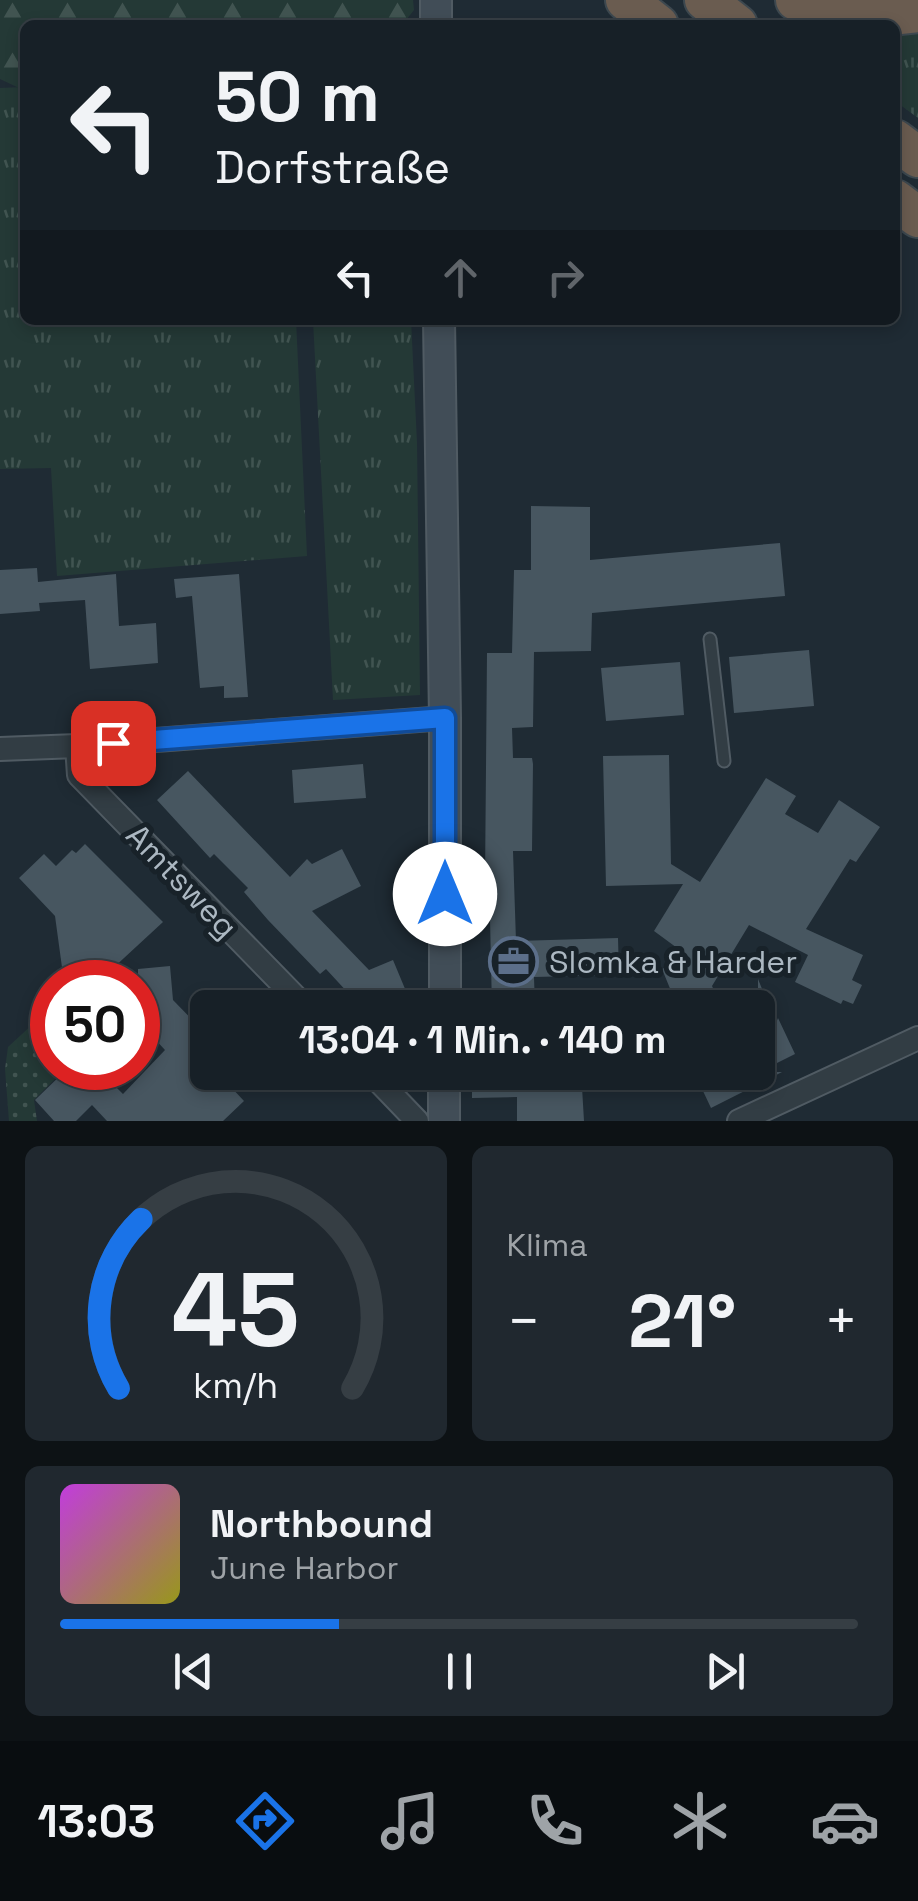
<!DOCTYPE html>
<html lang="de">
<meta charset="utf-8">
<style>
:root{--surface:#172027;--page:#20282f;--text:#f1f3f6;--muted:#9ea3a7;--line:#363e44;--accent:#1a73e8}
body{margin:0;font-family:"Space Grotesk",sans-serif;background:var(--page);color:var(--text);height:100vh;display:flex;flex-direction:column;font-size:38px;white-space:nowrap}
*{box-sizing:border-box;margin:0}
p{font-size:32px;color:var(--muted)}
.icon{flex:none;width:55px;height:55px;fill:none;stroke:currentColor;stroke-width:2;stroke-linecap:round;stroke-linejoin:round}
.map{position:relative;height:1121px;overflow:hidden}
.side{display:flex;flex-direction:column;gap:25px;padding:25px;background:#0d1215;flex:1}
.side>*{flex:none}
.banner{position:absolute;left:20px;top:20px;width:880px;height:305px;border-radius:15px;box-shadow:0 5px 15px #0003,0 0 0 2px var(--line);background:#172027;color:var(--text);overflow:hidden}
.speed{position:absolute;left:30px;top:960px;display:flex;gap:20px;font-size:50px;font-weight:700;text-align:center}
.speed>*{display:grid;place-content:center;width:130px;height:130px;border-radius:50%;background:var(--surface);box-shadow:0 5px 15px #0003,0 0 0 2px var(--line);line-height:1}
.speed .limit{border:15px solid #d22;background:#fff;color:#111}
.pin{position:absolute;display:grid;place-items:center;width:85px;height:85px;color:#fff;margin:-42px;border-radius:20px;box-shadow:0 5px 15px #0006}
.me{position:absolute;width:110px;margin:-55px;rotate:0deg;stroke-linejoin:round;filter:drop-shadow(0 0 8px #0008)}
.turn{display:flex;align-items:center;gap:35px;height:210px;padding:0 30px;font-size:45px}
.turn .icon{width:130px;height:130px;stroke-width:2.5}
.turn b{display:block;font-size:70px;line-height:85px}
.lanes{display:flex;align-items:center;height:95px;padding:0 30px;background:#0003;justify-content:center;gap:50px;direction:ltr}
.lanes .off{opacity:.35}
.big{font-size:75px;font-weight:700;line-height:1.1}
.side .widget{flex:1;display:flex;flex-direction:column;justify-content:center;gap:15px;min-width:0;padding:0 35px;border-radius:15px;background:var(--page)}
.side .dial{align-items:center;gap:0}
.dial svg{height:260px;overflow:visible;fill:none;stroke:var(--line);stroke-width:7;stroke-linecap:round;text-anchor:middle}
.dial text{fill:var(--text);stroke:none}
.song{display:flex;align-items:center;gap:30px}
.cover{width:120px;height:120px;border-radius:15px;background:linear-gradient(135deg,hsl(290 70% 55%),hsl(60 70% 35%))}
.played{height:10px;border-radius:5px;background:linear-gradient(90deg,var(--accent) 35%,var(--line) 35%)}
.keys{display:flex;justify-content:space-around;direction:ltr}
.heat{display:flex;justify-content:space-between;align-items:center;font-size:55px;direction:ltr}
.side .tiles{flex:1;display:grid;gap:25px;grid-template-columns:1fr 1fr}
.widget:last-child{grid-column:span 2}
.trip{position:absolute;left:190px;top:990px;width:585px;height:100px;border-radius:15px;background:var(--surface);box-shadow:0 5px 15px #0003,0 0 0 2px var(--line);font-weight:700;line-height:100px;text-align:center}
.menu{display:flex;height:160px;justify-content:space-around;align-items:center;background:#090d10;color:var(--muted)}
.menu .icon{width:70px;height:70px}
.menu .on{color:var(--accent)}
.menu b{font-size:45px;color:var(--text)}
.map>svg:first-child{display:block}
.grass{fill:url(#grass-tufts)}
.forest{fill:url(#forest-firs)}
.park{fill:url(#park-dots)}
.building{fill:#475660}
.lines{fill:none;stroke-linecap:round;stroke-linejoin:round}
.lane-casing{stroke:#505b63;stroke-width:15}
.street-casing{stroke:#505b63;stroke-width:26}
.secondary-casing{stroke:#505b63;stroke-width:34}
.highway-casing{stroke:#3d484f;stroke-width:44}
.lane{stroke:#323d44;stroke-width:11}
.street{stroke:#323d44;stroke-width:22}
.secondary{stroke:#414d57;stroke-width:30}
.highway{stroke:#6a5c50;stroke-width:40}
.route-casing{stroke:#114b97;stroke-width:25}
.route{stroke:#1a73e8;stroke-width:18}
.labels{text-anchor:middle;stroke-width:10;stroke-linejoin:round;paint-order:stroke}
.street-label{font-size:32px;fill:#acb8c2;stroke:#182229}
.poi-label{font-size:32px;fill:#acb8c2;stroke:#182229;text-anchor:start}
</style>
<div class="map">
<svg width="918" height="1121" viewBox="0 0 918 1121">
<defs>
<pattern id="grass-tufts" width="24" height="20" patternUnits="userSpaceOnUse" patternTransform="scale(2.5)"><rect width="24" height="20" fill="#243936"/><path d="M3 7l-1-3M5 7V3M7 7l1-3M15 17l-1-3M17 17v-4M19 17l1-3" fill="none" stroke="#415451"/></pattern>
<pattern id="forest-firs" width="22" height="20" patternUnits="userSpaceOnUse" patternTransform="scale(2.5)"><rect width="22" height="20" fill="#243936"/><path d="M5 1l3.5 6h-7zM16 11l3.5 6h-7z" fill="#415451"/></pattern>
<pattern id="park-dots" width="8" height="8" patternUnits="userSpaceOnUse" patternTransform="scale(2.5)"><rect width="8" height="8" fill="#243936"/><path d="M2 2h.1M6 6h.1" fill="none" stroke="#415451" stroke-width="1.8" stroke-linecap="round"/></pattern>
</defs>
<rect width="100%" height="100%" fill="#1f2b34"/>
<path class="grass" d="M 918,22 L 918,118 L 895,101 L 895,25 Z
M 25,87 L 25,320 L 296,320 L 307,556 L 57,576 L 51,468 L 0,469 L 0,88 Z
M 313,320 L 411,320 L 417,443 L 420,695 L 333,700 Z"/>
<path class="forest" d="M 0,0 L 413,0 L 414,10 L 402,25 L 25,25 L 25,87 L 17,87 L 0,79 Z"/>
<path class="park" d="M 47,1011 L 52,1017 L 52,1068 L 66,1068 L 34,1100 L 37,1121 L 9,1121 L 5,1069 L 8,1047 Z"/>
<path class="building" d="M 531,506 L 590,507 L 590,560 L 780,543 L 785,596 L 592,613 L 591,651 L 534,652 L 533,727 L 512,728 L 513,758 L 532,758 L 533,764 L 532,851 L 513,851 L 516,941 L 618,938 L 619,975 L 534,977 L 535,1008 L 492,1008 L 490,919 L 483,919 L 482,880 L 485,880 L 487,653 L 512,653 L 514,570 L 531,570 Z
M 37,568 L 38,582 L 116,574 L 119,626 L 156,623 L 158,663 L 90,669 L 85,600 L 39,603 L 40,611 L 0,614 L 0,570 Z
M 239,574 L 248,697 L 224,698 L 224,686 L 200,688 L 192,596 L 176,598 L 174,579 Z
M 809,650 L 814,706 L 734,713 L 729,657 Z
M 680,662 L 684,715 L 606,721 L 601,668 Z
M 669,755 L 671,864 L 700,882 L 766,778 L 796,796 L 785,814 L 818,833 L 839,800 L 880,827 L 856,862 L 850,859 L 806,929 L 863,955 L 852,980 L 862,985 L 853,1004 L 843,1000 L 841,1004 L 795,982 L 808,955 L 749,925 L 712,986 L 722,1008 L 678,1008 L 662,969 L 688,956 L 654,931 L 683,884 L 606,886 L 603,756 Z
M 363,764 L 366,798 L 294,803 L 292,770 Z
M 188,771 L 290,877 L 307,859 L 312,864 L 342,849 L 361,886 L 312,911 L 369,970 L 393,960 L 413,1008 L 356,1008 L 350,995 L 326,969 L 320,974 L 268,920 L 244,892 L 248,888 L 214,854 L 210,858 L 157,800 Z
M 85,844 L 163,922 L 98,982 L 64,982 L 55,916 L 19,878 L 44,854 L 56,866 L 72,850 L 76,853 Z
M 170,966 L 173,1000 L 208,1036 L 208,1072 L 217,1072 L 244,1101 L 223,1121 L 107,1121 L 92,1105 L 76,1121 L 54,1121 L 35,1100 L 68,1068 L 81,1068 L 104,1089 L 111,1082 L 123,1094 L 165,1050 L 138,1021 L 138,969 Z
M 758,979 L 776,1023 L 778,1018 L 795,1054 L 759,1072 L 782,1072 L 711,1108 L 703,1091 L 725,1080 L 722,1072 L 758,1072 Z
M 472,1072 L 529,1072 L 529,1076 L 548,1076 L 548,1089 L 582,1087 L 584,1121 L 517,1121 L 517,1097 L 472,1098 Z"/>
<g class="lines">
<defs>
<path id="lane" d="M 710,639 L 724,761"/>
<path id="street" d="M 77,746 L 79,775 L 306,1008
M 0,749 L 77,746 L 445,718
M 370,1072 L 417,1121
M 739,1121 L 918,1038"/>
<path id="secondary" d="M 436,0 L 436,25
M 439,320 L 445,718 L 445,1008
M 444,1121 L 444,1072"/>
<path id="highway" d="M 626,0 L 658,25
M 705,0 L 737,25
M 796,0 C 831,13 882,18 918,12
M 895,140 L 918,157
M 895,200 L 918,217"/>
</defs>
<use href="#lane" class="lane-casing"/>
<use href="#street" class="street-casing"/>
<use href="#secondary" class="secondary-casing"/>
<use href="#highway" class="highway-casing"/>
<use href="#lane" class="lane"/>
<use href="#street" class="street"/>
<use href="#secondary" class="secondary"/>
<use href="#highway" class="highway"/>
</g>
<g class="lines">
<defs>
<path id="route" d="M 113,743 L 445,718 L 445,894"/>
</defs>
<use href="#route" class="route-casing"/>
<use href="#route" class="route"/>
</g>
<defs>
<symbol id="office-ring" viewBox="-11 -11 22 22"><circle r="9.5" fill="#182229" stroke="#5c6f8a" stroke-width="1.5"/><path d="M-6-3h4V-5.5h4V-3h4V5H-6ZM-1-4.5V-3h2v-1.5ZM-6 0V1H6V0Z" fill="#5c6f8a"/></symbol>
</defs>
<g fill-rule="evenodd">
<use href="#office-ring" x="486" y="934" width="55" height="55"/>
</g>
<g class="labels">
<g class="street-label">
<text transform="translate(182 881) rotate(46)" y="11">Amtsweg</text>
</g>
<g class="poi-label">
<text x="549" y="973">Slomka &amp; Harder</text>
</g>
</g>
</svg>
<div class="speed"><div class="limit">50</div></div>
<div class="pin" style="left:113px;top:743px;background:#d93025"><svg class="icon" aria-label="arrive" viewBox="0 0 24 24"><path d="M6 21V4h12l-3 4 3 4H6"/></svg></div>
<svg class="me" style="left:445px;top:894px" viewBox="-20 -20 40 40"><circle r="19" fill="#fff"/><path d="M0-13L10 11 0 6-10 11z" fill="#1a73e8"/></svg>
<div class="trip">13:04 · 1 Min. · 140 m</div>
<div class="banner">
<div class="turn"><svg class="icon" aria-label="left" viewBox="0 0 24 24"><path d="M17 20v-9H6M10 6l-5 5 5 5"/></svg><div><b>50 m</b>Dorfstraße</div></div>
<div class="lanes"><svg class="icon" aria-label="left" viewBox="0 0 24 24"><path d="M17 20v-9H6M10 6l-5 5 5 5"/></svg><svg class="icon off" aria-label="ahead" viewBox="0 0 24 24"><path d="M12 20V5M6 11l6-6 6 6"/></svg><svg class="icon off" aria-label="right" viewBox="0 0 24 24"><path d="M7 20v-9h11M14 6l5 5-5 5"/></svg></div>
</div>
</div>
<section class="side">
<div class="tiles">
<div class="widget dial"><svg viewBox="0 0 100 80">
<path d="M14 69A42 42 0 1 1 86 69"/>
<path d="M14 69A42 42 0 0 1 21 17" stroke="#1a73e8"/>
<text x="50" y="56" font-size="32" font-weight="700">45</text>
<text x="50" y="72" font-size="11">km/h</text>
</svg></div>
<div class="widget"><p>Klima</p>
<div class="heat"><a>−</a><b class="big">21°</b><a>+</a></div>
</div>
<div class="widget">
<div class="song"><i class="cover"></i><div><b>Northbound</b><p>June Harbor</p></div></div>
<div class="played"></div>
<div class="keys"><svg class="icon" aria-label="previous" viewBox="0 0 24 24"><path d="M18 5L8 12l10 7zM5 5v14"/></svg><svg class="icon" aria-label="pause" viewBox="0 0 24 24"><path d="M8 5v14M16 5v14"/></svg><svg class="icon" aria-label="next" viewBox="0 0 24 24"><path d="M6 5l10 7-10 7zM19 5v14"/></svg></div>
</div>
</div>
</section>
<nav class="menu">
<b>13:03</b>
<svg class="icon on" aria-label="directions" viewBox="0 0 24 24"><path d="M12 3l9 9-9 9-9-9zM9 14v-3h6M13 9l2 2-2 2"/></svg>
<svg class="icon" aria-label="music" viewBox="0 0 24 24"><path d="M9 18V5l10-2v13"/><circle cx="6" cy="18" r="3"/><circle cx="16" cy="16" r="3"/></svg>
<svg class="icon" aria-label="phone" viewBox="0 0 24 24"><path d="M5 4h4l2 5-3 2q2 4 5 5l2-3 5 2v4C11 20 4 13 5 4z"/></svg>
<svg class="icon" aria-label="climate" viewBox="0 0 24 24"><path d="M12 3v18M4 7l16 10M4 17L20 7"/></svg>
<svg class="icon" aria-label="car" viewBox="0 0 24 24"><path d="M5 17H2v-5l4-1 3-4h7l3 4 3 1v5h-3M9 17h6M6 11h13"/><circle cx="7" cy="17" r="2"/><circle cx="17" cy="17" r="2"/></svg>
</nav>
